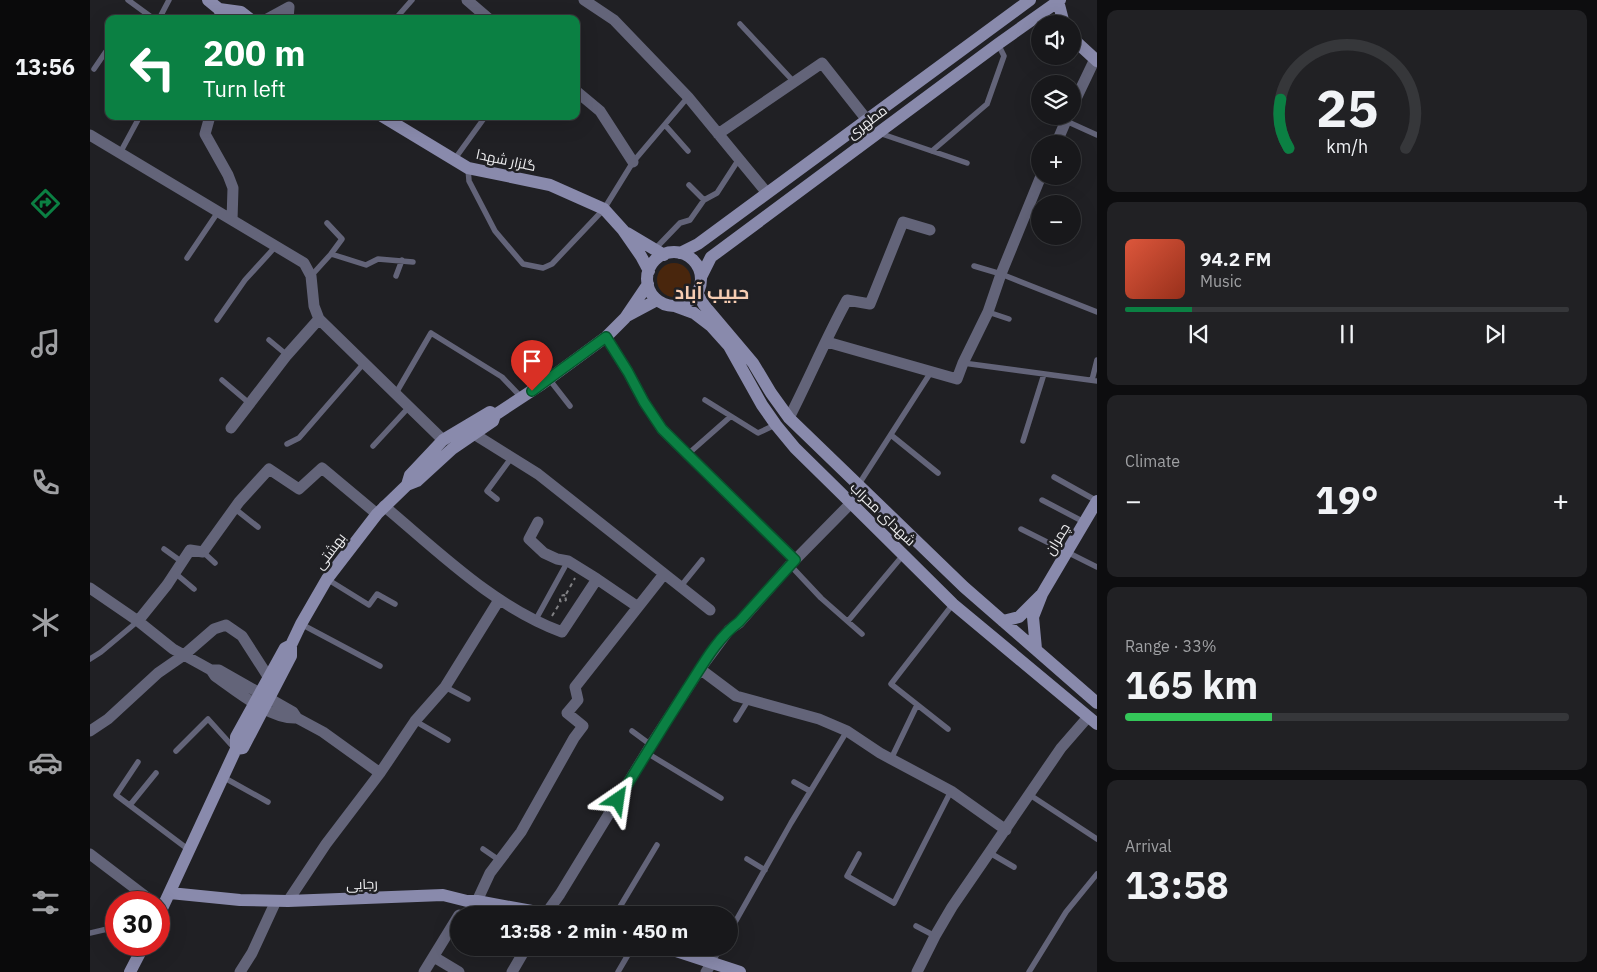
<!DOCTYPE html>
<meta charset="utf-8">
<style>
:root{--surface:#18181b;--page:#212124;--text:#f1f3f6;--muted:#9fa0a3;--line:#36373a;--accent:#0b8043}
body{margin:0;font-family:"IBM Plex Sans",Cairo,sans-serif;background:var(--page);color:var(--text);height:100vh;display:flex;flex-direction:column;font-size:19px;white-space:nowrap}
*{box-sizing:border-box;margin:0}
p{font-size:16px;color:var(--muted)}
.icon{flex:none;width:28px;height:28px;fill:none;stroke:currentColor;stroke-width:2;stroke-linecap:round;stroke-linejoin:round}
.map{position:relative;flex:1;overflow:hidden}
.drawer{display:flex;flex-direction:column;gap:10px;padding:10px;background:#0d0d0f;width:500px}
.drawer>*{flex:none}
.banner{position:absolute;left:15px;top:15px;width:475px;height:105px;border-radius:10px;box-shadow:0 5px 20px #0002,0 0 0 1px var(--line);background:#0b8043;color:#fff;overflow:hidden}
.fabs{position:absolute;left:941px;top:15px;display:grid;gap:10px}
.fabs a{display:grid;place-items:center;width:50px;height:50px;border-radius:50%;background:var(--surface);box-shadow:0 5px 20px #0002,0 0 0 1px var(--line);font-size:25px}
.speed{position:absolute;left:15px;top:891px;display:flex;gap:10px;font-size:25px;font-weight:700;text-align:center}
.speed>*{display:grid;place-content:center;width:65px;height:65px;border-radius:50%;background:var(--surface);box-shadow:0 5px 20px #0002,0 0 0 1px var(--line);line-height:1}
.speed .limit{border:8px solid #d22;background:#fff;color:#111}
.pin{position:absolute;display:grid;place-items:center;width:42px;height:42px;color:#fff;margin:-51px -21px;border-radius:50% 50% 50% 0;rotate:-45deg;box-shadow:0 0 5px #0007}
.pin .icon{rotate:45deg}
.me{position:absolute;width:55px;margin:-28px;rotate:32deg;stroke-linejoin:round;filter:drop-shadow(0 0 4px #0008)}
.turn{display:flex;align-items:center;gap:18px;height:105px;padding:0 15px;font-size:22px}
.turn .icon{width:65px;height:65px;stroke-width:2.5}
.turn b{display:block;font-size:35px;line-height:42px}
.big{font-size:38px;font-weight:700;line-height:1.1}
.drawer .card{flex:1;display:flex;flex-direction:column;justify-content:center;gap:8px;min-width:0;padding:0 18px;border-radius:10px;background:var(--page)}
.drawer .dial{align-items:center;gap:0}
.dial svg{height:130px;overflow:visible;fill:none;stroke:var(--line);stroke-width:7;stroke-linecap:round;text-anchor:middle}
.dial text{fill:var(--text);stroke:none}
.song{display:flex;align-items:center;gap:15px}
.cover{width:60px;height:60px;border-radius:8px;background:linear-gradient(135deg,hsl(10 70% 55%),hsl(10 70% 35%))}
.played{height:5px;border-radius:2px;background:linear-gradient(90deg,var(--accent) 15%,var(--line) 15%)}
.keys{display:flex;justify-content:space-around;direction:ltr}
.heat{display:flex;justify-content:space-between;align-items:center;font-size:28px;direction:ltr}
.charge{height:8px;border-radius:4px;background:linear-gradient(90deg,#34c759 33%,var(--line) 0)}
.trip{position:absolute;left:360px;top:906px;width:288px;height:50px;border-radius:25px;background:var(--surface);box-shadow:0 5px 20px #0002,0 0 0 1px var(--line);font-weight:700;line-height:50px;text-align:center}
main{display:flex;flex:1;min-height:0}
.tabs{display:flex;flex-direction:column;width:90px;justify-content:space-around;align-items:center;background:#0a0a0b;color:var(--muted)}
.tabs .icon{width:35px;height:35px}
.tabs .selected{color:var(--accent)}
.tabs b{font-size:22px;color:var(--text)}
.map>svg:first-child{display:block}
.green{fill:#49260d}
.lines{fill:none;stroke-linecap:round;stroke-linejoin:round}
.path{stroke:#818184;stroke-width:2;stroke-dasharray:4 4;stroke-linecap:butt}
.lane{stroke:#636479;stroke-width:5.5}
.street{stroke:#636479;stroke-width:11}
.secondary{stroke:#898aac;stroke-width:12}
.route-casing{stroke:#07532c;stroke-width:12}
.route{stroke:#0b8043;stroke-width:9}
.labels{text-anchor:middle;stroke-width:5;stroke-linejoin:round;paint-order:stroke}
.street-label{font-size:14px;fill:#eeeef0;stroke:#202024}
.district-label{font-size:19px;font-weight:bold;fill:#f6ccb1;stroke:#202024}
</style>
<main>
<nav class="tabs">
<b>13:56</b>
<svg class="icon selected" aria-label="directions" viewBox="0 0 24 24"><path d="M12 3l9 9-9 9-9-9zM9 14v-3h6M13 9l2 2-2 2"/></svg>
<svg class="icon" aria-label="music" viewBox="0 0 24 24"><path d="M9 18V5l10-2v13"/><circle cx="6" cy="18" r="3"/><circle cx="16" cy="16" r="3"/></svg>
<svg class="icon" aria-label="phone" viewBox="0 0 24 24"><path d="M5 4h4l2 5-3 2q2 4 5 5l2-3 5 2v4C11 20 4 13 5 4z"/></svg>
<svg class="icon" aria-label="climate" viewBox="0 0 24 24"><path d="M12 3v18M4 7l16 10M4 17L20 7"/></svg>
<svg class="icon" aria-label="car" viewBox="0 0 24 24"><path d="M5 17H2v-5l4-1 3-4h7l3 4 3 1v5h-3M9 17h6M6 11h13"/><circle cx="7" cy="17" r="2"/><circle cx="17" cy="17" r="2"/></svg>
<svg class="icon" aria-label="filters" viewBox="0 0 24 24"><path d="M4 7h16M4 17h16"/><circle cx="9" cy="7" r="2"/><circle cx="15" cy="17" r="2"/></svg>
</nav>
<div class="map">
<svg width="1007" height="972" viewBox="0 0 1007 972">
<rect width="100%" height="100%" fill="#202024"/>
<path class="green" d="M567 280a17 17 0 1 1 34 0a17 17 0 1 1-34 0Z"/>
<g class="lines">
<path class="path" d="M 475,596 L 474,595 L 470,596 L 470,601 L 474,602 L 476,600 L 475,596 L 485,578
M 462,616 L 471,601"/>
<path class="lane" d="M 38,0 L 64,19
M 307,17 L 322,0
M 69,19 L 79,0
M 650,24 L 704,82
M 4,69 L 19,47
M 976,121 L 1007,135
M 575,125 L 598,151
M 789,133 L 877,163
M 842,151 L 897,104 L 914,56 L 908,44
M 30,153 L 50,116
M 364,160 L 395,117
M 378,168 L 379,181 L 405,231 L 433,264 L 453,268 L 462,264 L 514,209 L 543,162 L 598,97
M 599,185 L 614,200
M 938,209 L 950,212
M 237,223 L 252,239 L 241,254
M 565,249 L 590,223 L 600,220 L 614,200 L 627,193 L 649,159
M 97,258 L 128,212
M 884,266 L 911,274 L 1007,312
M 221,276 L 241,254 L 276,265 L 288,259 L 323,262
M 306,276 L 312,260
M 898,312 L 919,319
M 127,320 L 155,280 L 186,246
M 179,340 L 197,355
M 873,363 L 1007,381
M 459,379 L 480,406
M 132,380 L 159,403
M 1002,380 L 1007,360
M 306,393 L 341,333 L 412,377 L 431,397
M 615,400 L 668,433 L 685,425
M 801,435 L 848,473
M 933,441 L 954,374
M 197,444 L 209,438 L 275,362
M 283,446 L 319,407
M 598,454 L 640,417
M 964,477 L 1007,501
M 769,484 L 841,372
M 407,499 L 397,491 L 422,457
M 952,500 L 994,522
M 144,508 L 168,527
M 931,529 L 1007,567
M 74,549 L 92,562
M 113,552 L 125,563
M 700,565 L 731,598 L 772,634
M 85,573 L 104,589
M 237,579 L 279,605 L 287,594 L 305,604
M 591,586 L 612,560
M 445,621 L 478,561
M 758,621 L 814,554
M 211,624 L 290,666
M 0,659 L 11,652 L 48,621
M 355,687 L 378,699
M 646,720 L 659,699
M 325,721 L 358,740
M 858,729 L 801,684 L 863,604
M 542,731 L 561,745
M 86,751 L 118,719 L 145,749
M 557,753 L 631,798
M 801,759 L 827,705
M 48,762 L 26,795 L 99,850
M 133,777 L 178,802
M 704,782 L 720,791
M 940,795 L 1007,839
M 40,805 L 66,773
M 393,849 L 409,860
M 900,853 L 924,867
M 769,854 L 757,876 L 804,903 L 861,791
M 657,859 L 675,870
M 525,915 L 567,845
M 826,926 L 845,936
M 0,933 L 26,927
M 639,933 L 701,823 L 757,731
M 622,962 L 631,948
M 528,972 L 542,948
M 939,972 L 976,912 L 1007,874"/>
<path class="street" d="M 377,0 L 399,19
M 494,0 L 524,20 L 598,97 L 677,193
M 177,19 L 199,7 L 198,19
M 486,91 L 510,111 L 543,162
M 982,107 L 1005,59
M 120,116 L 115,134 L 138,175 L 143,188 L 142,220
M 628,134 L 732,63 L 777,120
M 0,135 L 214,263 L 221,276 L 224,306 L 229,319 L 353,440
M 966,144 L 978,116
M 516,337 L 538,372 L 554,402 L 572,429 L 705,560
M 737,342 L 867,379 L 873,363 L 898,312 L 911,274 L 951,176
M 699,418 C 719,379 736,338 757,300 L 780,304 L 813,222 L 840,230
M 141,428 L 197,355 L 229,319
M 384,434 L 448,474 L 620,610
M 294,506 C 349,552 404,607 472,632 L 507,579
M 448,522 L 439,539 L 454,553 L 467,559 L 478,561 L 507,579 L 548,607
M 0,588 L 48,621 L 83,649 L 121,670
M 48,621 L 77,585 L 100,550 L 113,552 L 149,502 L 179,469 L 209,489 L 232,468 L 287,514
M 610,669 L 646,696 L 729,719 L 757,731 L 790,753 L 861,791 L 916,830
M 207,718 C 181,720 145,690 125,676 L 121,670 L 129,670 L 203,712 L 207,718 L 233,732 L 290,773
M 0,731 L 18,719 L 68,673 L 94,655 L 124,629 L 136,625 L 152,636 L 179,678
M 0,854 L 63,902
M 198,901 L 236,844 L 290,773 L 325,721 L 355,687 L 409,600
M 387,901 L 400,873 L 431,832 L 484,738 L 493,726 L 477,713 L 488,700 L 485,687 L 574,574
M 455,915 L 470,894 L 561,745 L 610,669 L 639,630 L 649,623 L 700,565 L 761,503
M 344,957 L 369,972
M 150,972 L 162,953 L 186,901
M 334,972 L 369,915
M 422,972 L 436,948
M 616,972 L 622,962
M 827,972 L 845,936 L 862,907 L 971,748 L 998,717"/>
<path class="secondary" d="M 118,0 L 129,9 L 132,17
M 968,1 L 974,24
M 129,9 L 151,12 L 160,19
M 982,38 L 1007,61
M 292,116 L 378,168 L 460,185 L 514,209 L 533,230 L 551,256 L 559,271
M 537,233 L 574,255
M557 279a27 27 0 1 1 54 0a27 27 0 1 1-54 0Z
M 590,253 L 608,244 L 940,0
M 611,277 L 621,257 L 908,44 L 970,0
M 607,293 L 614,305 L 663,363 L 681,393 L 699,418 L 874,587 L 1007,703
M 585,306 L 604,313 L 621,326 L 639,346 L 672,405 L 686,425 L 705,448 L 761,503 L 863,604 L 1007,724
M 537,316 L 567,300
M 317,485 L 320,475 L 353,440 L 400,412 L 405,415
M 952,594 L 1007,501
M 913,621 L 929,617 L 952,594 L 943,617 L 946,649
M 146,749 L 153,748 L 201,656 L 201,645 L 211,624 L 237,579 L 287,514 L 317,485 L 327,481 L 362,449 L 403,421 L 405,415 L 452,384 L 516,337 L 535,318 L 558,284
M 80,893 L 150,900 L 198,901 L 353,895 L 377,901 L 387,901 L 464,915
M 69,915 L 146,749 L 146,737 L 195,648 L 201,645
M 577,948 L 650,972
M 40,972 L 54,945"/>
</g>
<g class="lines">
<defs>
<path id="route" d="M 442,391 L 516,337 L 538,372 L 554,402 L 572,429 L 705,560 L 649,622 C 627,638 612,666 597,689 C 574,725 551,762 528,800"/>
</defs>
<use href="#route" class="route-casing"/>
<use href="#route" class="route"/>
</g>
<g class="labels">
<g class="street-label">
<text transform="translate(777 122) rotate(-37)" y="5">مطهری</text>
<text transform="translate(416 160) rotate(12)" y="5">گلزار شهدا</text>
<text transform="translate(793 514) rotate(44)" y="5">شهدای محراب</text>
<text transform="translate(967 539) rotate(-59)" y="5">چمران</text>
<text transform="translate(240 551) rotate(-53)" y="5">بهشتی</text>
<text transform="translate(272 884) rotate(-2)" y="5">رجایی</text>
</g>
<g class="district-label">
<text x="622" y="299">حبیب آباد</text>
</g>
</g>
</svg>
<div class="fabs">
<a><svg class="icon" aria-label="sound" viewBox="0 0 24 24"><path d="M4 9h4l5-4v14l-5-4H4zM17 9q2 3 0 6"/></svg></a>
<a><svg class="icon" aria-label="layers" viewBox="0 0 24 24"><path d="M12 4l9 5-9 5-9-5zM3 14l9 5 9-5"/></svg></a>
<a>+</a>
<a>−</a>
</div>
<div class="speed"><div class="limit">30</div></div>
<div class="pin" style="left:442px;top:391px;background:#d93025"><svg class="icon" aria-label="arrive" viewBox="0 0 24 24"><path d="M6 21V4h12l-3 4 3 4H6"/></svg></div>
<svg class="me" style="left:528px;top:800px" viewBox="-20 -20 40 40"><path d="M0-17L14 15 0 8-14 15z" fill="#0b8043" stroke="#fff" stroke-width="4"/></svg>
<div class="trip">13:58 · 2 min · 450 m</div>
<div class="banner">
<div class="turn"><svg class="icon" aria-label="left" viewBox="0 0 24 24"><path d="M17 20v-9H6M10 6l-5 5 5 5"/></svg><div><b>200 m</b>Turn left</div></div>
</div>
</div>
<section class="drawer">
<div class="card dial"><svg viewBox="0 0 100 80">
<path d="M14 69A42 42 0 1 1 86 69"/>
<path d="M14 69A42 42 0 0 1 9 39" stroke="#0b8043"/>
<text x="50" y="56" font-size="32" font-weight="700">25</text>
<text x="50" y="72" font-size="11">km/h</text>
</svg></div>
<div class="card">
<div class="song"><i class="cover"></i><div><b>94.2 FM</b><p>Music</p></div></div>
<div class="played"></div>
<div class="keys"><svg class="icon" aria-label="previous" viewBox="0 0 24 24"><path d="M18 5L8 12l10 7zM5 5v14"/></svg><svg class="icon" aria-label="pause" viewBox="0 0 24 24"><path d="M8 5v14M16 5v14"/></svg><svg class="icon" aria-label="next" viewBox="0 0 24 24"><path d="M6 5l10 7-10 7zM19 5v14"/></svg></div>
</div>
<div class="card"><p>Climate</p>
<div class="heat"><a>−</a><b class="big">19°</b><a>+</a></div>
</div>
<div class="card"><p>Range · 33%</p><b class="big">165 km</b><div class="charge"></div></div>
<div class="card"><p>Arrival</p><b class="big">13:58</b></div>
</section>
</main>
